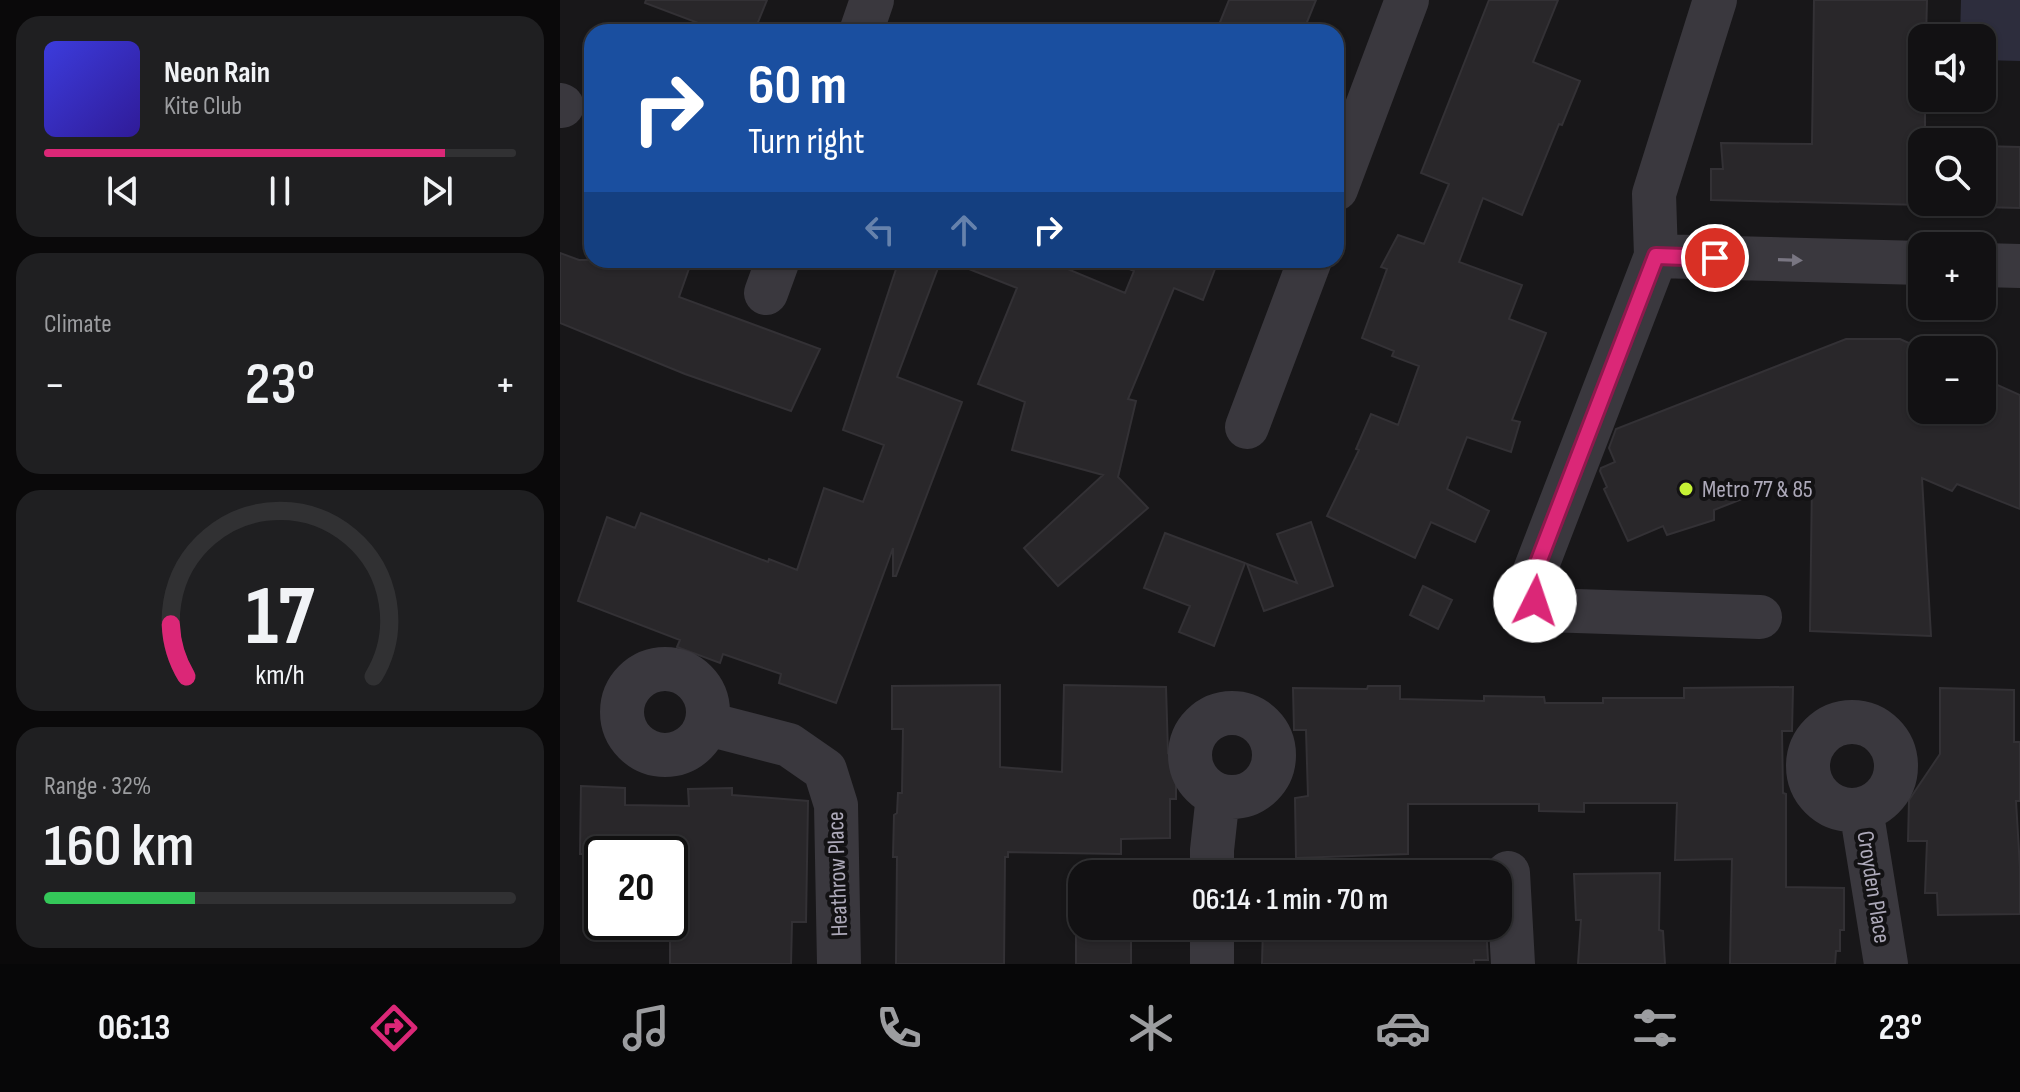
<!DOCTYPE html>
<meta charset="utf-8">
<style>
:root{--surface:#121113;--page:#1f1f21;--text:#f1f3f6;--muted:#9c9da0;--line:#313133;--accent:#db2777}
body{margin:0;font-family:"Sofia Sans Condensed",sans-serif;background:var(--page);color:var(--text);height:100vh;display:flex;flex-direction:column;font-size:30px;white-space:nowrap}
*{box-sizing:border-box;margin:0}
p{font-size:26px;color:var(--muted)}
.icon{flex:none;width:44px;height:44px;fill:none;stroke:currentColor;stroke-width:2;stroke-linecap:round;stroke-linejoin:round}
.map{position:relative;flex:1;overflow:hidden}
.details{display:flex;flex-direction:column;gap:16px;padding:16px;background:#0a090a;width:560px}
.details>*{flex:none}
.hud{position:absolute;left:24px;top:24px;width:760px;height:244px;border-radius:24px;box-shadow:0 2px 6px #0004,0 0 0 2px var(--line);background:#1a4fa0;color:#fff;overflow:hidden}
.fabs{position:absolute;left:1348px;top:24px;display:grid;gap:16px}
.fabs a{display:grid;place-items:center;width:88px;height:88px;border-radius:16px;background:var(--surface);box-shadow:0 2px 6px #0004,0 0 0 2px var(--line);font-size:40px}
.speed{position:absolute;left:24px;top:836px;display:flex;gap:16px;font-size:40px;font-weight:700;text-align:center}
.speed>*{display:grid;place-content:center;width:104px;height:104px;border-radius:50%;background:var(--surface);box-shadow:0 2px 6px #0004,0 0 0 2px var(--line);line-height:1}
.speed .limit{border:4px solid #111;border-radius:12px;background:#fff;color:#111}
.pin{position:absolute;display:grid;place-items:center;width:68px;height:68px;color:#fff;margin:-34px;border:4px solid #fff;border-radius:50%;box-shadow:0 2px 8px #0007}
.me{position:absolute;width:88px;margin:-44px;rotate:4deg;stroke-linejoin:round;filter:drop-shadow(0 0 6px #0008)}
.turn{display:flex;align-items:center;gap:28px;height:168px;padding:0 32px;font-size:36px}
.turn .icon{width:104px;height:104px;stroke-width:2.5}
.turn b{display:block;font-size:56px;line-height:68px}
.lanes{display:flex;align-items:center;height:76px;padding:0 32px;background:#0003;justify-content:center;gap:40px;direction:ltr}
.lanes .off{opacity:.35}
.big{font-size:60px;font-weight:600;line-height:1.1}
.details .widget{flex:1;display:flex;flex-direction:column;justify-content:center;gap:12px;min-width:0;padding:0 28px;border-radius:24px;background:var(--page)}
.details .dial{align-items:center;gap:0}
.dial svg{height:208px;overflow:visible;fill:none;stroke:var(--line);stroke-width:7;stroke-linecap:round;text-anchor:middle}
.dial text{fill:var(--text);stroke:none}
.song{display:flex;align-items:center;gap:24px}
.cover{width:96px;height:96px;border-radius:12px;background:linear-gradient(135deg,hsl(240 70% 55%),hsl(250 70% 35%))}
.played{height:8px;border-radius:4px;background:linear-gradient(90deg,var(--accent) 85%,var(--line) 85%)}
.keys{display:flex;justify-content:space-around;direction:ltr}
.heat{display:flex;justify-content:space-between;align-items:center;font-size:44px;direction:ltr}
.charge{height:12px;border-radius:6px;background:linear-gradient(90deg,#34c759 32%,var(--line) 0)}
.trip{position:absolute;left:508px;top:860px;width:444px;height:80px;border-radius:24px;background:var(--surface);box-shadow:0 2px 6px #0004,0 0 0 2px var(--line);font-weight:600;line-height:80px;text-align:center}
.tab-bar{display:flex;height:128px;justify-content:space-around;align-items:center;background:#070708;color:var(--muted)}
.tab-bar .icon{width:56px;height:56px}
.tab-bar .current{color:var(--accent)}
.tab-bar b{font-size:36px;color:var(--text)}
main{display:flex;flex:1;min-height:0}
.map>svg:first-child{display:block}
.water{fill:#2d2d3d}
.building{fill:#29272a;stroke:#333135;stroke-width:2}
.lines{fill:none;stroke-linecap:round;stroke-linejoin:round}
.minor{stroke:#3a383e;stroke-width:44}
.oneway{fill:#797682}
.route-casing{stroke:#8e194d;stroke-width:20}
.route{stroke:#db2777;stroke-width:14}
.poi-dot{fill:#c6f235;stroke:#131214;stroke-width:3}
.labels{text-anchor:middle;stroke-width:8;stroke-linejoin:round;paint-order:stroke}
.poi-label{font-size:24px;fill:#ada9b9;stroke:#131214;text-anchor:start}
.street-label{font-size:24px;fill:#ada9b9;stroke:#131214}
</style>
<main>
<section class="details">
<div class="widget">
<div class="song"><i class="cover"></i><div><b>Neon Rain</b><p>Kite Club</p></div></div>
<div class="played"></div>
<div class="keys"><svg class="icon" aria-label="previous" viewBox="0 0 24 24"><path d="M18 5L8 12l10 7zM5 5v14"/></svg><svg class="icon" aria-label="pause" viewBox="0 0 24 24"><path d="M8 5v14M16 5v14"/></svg><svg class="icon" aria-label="next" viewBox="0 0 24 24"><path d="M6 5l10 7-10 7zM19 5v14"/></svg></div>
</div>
<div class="widget"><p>Climate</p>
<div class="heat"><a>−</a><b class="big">23°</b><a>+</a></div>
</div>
<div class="widget dial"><svg viewBox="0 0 100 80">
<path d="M14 69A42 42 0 1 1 86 69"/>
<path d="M14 69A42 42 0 0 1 8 49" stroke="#db2777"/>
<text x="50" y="56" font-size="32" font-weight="700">17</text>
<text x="50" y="72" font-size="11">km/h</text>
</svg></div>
<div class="widget"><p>Range · 32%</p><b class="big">160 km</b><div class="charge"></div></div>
</section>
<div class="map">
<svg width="1460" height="964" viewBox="0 0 1460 964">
<rect width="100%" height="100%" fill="#181719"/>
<path class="water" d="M 1401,0 L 1460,0 L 1460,61 L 1422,60 L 1422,38 L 1400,38 Z"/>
<path class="building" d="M 86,0 L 207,0 L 194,32 L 162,32 L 85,3 Z
M 669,0 L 756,0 L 743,32 L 656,32 Z
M 929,0 L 998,0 L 973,62 L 1020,81 L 1002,125 L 999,124 L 962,215 L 923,198 L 899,262 L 962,285 L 949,319 L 986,333 L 952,420 L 960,422 L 951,452 L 907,437 L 887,489 L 929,511 L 915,542 L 871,522 L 855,558 L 767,516 L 799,450 L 796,449 L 811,414 L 838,425 L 859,366 L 832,356 L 834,351 L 802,338 L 827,269 L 821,267 L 838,235 L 864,244 L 889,184 L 861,173 Z
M 1254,0 L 1367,0 L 1366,38 L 1362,38 L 1362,98 L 1365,98 L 1365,130 L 1362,130 L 1362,205 L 1151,200 L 1151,169 L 1163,169 L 1161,143 L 1252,144 Z
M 1422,146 L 1460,147 L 1460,208 L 1422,207 Z
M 0,253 L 19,260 L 132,260 L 119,297 L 260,349 L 231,411 L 125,374 L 0,323 Z
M 339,260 L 381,260 L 337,377 L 402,402 L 336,576 L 333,576 L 333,548 L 276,703 L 219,683 L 221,674 L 163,654 L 160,663 L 117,647 L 120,640 L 18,601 L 47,517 L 75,528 L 81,513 L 208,562 L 209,559 L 237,570 L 264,488 L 303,502 L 324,445 L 283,430 Z
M 392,260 L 486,260 L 565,293 L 574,271 L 549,260 L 633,260 L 655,269 L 643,300 L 614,288 L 568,399 L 576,401 L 558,477 L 588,508 L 498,586 L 464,548 L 543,475 L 452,450 L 465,402 L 418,384 L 457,288 L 391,262 Z
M 1286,339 L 1340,339 L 1362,349 L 1362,410 L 1422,410 L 1422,378 L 1460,395 L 1460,509 L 1397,484 L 1392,491 L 1362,478 L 1371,636 L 1250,631 L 1252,481 L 1230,490 L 1223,483 L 1154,510 L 1154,520 L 1107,535 L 1103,526 L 1068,541 L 1044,489 L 1047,487 L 1040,471 L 1041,468 L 1055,462 L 1049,448 L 1056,429 Z
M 751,522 L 773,586 L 704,611 L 687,564 L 737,583 L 717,534 Z
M 605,533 L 685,563 L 654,646 L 619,632 L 630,606 L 584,588 Z
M 863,586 L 892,600 L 878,629 L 850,615 Z
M 440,685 L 440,767 L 502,772 L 504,685 L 606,687 L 608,753 L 616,752 L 616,799 L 610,799 L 610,838 L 561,839 L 561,854 L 448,852 L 448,857 L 445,857 L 444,964 L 336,964 L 337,857 L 333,857 L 334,815 L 337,813 L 338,793 L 342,793 L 343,729 L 332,729 L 332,686 Z
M 808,686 L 840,686 L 840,699 L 924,701 L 924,696 L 984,697 L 985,703 L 1043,703 L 1043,698 L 1124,698 L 1124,688 L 1233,687 L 1232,731 L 1222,731 L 1223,793 L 1226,794 L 1226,887 L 1284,888 L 1284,930 L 1280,930 L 1280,951 L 1276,951 L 1275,964 L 1170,964 L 1172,859 L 1115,860 L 1117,803 L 1024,803 L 1024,812 L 979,811 L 979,804 L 848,804 L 848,854 L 736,858 L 735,798 L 748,796 L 746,730 L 734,730 L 733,688 L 807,689 Z
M 1380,688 L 1454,690 L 1454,742 L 1460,742 L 1460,801 L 1456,801 L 1460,868 L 1460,914 L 1378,915 L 1377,893 L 1365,893 L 1367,841 L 1348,841 L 1349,800 L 1380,754 Z
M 21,786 L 65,788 L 65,805 L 129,806 L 128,789 L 172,788 L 172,795 L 248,801 L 246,922 L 232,922 L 231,964 L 110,964 L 110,854 L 20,854 Z
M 1100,873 L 1099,930 L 1103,931 L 1105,964 L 1018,964 L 1021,920 L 1016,920 L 1014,874 Z
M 516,926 L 571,926 L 571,964 L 516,964 Z
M 703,926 L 926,926 L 928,960 L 914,960 L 914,964 L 702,964 Z"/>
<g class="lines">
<path class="minor" d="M 1155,0 L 1094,194 L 1096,256 L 971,581 L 975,601 L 986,610 L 1200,617
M 301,32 L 312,0
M 0,105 L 2,106
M 776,189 L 847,0
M 1096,256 L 1362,263
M 1422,265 L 1460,266
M 206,293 L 218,260
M 687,427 L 750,260
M62 712a43 43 0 1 1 86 0a43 43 0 1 1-86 0Z
M630 755a42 42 0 1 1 84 0a42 42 0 1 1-84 0Z
M1248 766a44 44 0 1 1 88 0a44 44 0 1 1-88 0Z
M 148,724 L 229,745 L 265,770 L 276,805 L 279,964
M 1301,809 L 1326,964
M 948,873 L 953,964
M 652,874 L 652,850 L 658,795
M 652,964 L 652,926"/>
</g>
<defs><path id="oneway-solid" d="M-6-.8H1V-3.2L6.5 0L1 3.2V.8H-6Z" transform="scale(2)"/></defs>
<use class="oneway" href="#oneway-solid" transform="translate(1230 260) rotate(2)"/>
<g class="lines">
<defs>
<path id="route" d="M 975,601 L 971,581 L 1096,256 L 1155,258"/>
</defs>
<use href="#route" class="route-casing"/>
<use href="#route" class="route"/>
</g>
<circle class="poi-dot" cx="1126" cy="489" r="8"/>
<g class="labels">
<g class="poi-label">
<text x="1142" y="497">Metro 77 &amp; 85</text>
</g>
<g class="street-label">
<text transform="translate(277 874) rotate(-92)" y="8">Heathrow Place</text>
<text transform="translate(1314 887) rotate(81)" y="8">Croyden Place</text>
</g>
</g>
</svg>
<div class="fabs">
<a><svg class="icon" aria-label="sound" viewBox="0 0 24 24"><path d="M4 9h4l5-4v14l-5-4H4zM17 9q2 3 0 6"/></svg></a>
<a><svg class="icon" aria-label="search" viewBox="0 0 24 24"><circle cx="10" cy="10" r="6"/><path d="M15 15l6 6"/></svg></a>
<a>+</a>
<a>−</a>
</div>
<div class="speed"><div class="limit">20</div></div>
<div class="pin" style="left:1155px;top:258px;background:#d93025"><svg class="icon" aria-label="arrive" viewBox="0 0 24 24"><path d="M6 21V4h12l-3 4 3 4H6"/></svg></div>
<svg class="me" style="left:975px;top:601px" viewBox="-20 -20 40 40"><circle r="19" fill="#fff"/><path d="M0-13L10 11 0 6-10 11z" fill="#db2777"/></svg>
<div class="trip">06:14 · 1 min · 70 m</div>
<div class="hud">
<div class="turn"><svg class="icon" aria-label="right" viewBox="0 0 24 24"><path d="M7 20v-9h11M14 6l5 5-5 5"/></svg><div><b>60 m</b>Turn right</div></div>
<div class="lanes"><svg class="icon off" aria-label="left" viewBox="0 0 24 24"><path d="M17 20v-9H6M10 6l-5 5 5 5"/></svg><svg class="icon off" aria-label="ahead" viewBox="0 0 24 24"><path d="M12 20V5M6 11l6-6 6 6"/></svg><svg class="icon" aria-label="right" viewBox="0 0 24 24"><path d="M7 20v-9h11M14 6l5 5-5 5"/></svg></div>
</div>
</div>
</main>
<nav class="tab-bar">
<b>06:13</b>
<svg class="icon current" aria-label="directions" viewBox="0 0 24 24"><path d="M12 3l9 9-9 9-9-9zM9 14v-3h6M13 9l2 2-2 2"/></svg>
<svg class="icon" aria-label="music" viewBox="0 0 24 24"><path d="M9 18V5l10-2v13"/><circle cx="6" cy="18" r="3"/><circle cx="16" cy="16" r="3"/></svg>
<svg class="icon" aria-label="phone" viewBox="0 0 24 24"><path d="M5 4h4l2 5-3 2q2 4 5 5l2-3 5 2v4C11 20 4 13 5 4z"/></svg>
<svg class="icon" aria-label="climate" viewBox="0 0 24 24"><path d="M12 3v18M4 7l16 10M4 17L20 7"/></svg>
<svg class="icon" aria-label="car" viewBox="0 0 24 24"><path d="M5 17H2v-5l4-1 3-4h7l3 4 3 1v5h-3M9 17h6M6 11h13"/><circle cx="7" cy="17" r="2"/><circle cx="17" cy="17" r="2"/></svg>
<svg class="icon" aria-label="filters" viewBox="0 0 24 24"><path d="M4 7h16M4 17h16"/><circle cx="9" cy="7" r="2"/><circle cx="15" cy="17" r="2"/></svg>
<b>23°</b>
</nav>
